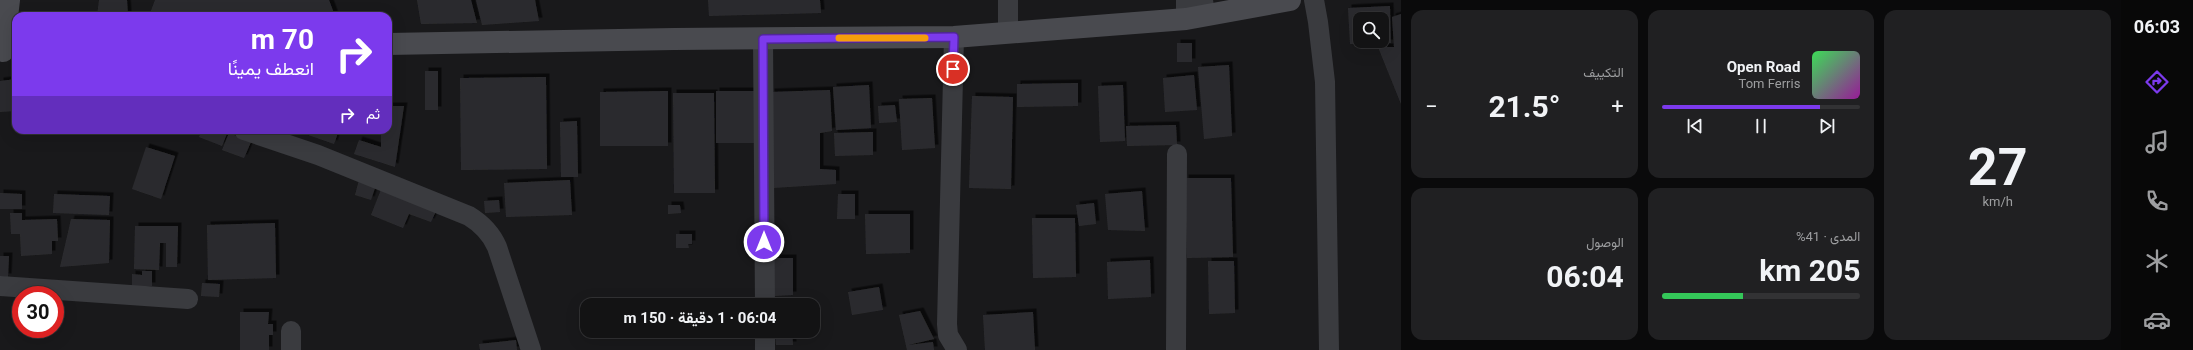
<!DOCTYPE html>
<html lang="ar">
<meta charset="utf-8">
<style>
:root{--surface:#131314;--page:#202022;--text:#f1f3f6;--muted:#9d9ea0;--line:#323234;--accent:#7c3aed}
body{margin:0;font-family:Roboto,Vazirmatn,sans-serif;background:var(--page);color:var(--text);direction:rtl;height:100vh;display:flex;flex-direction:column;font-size:15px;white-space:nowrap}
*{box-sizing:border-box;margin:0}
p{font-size:13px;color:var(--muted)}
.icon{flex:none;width:22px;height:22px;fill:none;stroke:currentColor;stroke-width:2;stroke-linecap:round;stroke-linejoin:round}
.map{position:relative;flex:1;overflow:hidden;direction:ltr}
.details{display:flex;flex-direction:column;gap:10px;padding:10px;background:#0a0a0b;width:720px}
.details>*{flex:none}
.banner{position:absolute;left:12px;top:12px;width:380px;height:122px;border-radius:12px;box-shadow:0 4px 16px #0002,0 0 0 1px var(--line);direction:rtl;background:#7c3aed;color:#fff;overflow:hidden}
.tools{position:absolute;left:1353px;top:12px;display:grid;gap:8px}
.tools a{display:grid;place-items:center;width:36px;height:36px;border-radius:8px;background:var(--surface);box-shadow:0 4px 16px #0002,0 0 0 1px var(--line);font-size:20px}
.speed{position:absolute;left:12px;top:286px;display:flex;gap:8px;font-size:20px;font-weight:700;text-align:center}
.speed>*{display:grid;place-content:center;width:52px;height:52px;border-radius:50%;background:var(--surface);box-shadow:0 4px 16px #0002,0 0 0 1px var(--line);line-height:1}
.speed .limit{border:6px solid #d22;background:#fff;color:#111}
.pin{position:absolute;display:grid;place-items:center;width:34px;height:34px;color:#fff;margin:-17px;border:2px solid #fff;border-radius:50%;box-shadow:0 1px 4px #0007}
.me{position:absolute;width:44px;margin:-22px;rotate:0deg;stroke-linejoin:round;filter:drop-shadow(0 0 3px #0008)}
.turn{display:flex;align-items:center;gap:14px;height:84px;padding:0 12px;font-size:18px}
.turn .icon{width:52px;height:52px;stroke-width:2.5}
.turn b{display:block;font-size:28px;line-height:34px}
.then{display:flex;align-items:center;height:38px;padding:0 12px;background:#0003;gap:8px;font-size:15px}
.big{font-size:30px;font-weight:700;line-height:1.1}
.details .widget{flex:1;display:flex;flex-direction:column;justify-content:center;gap:6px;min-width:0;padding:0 14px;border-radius:12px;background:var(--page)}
.details .dial{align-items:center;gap:0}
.dial b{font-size:52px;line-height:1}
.song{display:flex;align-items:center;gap:12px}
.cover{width:48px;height:48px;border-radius:6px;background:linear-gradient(135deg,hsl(130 70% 55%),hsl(300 70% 35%))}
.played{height:4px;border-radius:2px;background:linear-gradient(90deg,var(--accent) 80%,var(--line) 80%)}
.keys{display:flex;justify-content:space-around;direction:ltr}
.heat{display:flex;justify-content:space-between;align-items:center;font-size:22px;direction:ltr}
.charge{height:6px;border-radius:3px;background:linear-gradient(90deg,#34c759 41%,var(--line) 0)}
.details .tiles{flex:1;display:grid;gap:10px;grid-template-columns:repeat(3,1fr)}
.widget:first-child{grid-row:span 2}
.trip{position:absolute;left:580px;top:298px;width:240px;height:40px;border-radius:12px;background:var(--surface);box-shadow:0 4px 16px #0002,0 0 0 1px var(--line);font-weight:700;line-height:40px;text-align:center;direction:rtl}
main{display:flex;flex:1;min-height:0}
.menu{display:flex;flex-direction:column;width:72px;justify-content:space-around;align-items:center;background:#080808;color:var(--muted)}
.menu .icon{width:28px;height:28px}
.menu .on{color:var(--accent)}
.menu b{font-size:18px;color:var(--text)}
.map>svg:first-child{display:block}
.building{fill:#2c2c2f;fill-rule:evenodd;filter:url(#shadow)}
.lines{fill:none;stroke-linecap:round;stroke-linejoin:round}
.street{stroke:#3a3b3f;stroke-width:20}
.secondary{stroke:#494a4f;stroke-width:22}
.route-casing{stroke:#51269a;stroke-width:10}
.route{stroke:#7c3aed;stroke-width:7}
.slow{stroke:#f59e0b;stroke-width:7}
</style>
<main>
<nav class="menu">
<b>06:03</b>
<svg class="icon on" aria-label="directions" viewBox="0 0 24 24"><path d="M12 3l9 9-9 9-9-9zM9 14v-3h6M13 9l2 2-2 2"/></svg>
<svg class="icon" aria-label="music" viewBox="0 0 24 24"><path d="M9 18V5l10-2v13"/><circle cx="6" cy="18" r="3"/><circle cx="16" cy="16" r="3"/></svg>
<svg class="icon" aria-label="phone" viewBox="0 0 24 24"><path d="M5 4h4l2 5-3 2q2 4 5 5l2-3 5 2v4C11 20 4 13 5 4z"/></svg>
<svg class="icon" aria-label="climate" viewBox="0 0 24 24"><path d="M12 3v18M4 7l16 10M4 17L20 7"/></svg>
<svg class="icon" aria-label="car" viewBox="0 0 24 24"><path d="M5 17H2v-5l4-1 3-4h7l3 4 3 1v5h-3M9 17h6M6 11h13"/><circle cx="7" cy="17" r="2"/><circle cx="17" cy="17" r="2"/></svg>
</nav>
<section class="details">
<div class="tiles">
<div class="widget dial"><b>27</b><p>km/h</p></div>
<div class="widget">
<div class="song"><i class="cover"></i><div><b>Open Road</b><p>Tom Ferris</p></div></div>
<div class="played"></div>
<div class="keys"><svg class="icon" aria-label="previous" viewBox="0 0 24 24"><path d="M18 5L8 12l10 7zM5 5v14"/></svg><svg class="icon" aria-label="pause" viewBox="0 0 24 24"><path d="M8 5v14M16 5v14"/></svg><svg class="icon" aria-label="next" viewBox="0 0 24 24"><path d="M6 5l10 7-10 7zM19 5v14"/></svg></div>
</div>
<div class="widget"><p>التكييف</p>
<div class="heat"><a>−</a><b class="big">21.5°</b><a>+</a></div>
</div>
<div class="widget"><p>المدى · 41%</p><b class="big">205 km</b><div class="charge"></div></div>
<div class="widget"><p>الوصول</p><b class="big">06:04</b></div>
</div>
</section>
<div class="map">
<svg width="1401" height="350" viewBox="0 0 1401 350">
<defs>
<filter id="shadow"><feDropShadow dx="3.5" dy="-3.5" stdDeviation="0" flood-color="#0009"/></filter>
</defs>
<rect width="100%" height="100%" fill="#19191b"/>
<path class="building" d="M 99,0 L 127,0 L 128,16 L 97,16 Z
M 155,0 L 329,0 L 335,16 L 149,16 Z
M 417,0 L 471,0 L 477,23 L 421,24 Z
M 476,0 L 535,0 L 539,21 L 482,25 Z
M 708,0 L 820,0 L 821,13 L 709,16 Z
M 1390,6 L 1391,43 L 1350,44 L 1348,8 ZM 1360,19 L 1382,19 L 1382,41 L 1360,41 Z
M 1401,14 L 1401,104 L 1378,47 L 1394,47 L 1392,17 Z
M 1177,43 L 1192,43 L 1192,62 L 1177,62 Z
M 1229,65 L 1232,136 L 1204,139 L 1198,67 Z
M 425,71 L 438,71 L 438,110 L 425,110 Z
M 1194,75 L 1197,110 L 1165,112 L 1163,78 Z
M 546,77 L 547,169 L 461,170 L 460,78 Z
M 16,79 L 16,111 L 0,112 L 0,81 Z
M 1078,83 L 1078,106 L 1017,107 L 1017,84 Z
M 869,85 L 871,128 L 836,130 L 833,87 Z
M 1123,85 L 1125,141 L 1100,142 L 1098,86 Z
M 830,90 L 832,131 L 820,133 L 820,169 L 836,170 L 836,184 L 773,188 L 771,92 Z
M 668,91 L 668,146 L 600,146 L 600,92 Z
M 716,91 L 757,91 L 757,143 L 716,143 Z
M 673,93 L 714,93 L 715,193 L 674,193 Z
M 972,96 L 1013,97 L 1011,189 L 969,188 Z
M 932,98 L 935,148 L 902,150 L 899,99 Z
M 895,105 L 897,122 L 879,123 L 878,106 Z
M 388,106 L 404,106 L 395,167 L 354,154 L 359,140 L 381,147 L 381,130 L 388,130 Z
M 577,121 L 578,177 L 561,177 L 560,122 Z
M 1176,125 L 1177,145 L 1127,146 L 1126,126 Z
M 202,130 L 224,130 L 228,131 L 222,146 L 199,137 Z
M 294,130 L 339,130 L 334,144 Z
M 873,132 L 873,155 L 835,156 L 834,133 Z
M 229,133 L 251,142 L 244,158 L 222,150 Z
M 146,147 L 175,156 L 161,199 L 132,189 Z
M 1185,178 L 1231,178 L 1233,257 L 1187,258 Z
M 359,180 L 376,185 L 371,200 L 355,195 Z
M 570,180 L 572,215 L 506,217 L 504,183 Z
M 382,187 L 437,209 L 431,222 L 409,214 L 403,228 L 371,215 Z
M 1142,191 L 1145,231 L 1108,230 L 1105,194 Z
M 0,193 L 22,194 L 22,209 L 0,209 Z
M 54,194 L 110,196 L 109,215 L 53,213 Z
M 838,194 L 855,194 L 855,219 L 837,219 Z
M 499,200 L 500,212 L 485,213 L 484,201 Z
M 1094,203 L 1096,224 L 1079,226 L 1076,205 Z
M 668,205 L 680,205 L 681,213 L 668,214 Z
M 10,213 L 22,213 L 22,220 L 57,219 L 58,241 L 52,241 L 52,254 L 21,256 L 20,234 L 11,234 Z
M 865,214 L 910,214 L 910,253 L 866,254 Z
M 1032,218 L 1075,218 L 1076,277 L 1033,278 Z
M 71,219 L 110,220 L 109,263 L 60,267 Z
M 275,223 L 276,278 L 208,280 L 207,225 Z
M 135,226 L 178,226 L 177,267 L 166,267 L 166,243 L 160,243 L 159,270 L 134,269 Z
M 676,234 L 692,234 L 692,244 L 688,244 L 689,248 L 676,248 Z
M 0,256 L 9,256 L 8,277 L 0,276 Z
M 773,258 L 793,258 L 793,295 L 774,296 Z
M 1150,260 L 1151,297 L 1108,299 L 1107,262 Z
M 1208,261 L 1234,261 L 1235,313 L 1209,314 Z
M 142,271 L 152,271 L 152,286 L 132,286 L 132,274 L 142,275 Z
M 202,283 L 220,284 L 219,297 L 201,296 Z
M 879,287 L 883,310 L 852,315 L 848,292 Z
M 920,311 L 934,339 L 908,345 L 933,342 L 934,350 L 907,350 L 899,315 Z
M 240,312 L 269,312 L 268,324 L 273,324 L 273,335 L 269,335 L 269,350 L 240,350 Z
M 1033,312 L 1035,350 L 985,350 L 983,315 Z
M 775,331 L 792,331 L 793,345 L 776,345 Z
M 516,340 L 517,350 L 480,350 L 479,344 Z"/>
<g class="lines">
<path class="street" d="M 1008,0 L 1008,33
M 1186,0 L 1186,19
M 1203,0 L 1205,15
M 1314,0 L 1318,22 L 1325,82 L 1329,350
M 954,37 L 947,324 L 948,335 L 957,350
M 763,39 L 765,305
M 244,130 L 318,155 L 469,216 C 482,224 491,233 497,247 L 531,350
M 0,286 L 188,299
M 765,331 L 765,350
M 291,350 L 291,331
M 1176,350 L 1177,154"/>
<path class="secondary" d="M 388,44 L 674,39 L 954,37 L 1186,19 L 1290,0
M 3,51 L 9,0"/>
</g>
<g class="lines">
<defs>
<path id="route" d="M 764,242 L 763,39 L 954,37 L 953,69"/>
</defs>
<use href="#route" class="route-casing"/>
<use href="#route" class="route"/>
<path class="slow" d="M 839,38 L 925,38"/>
</g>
</svg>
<div class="tools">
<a><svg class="icon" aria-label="search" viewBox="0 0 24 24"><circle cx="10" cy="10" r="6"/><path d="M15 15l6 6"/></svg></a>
</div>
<div class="speed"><div class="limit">30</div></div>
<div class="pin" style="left:953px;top:69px;background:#d93025"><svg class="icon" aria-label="arrive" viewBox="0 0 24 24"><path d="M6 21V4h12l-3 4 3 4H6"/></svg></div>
<svg class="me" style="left:764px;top:242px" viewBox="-20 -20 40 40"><circle r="17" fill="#7c3aed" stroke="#fff" stroke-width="3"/><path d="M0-11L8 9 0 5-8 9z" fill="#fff"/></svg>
<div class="trip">06:04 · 1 دقيقة · 150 m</div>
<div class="banner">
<div class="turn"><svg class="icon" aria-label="right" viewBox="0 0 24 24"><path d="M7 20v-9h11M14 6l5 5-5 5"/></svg><div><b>70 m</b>انعطف يمينًا</div></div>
<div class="then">ثم<svg class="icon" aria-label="right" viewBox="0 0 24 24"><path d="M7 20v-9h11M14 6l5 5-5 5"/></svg></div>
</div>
</div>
</main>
